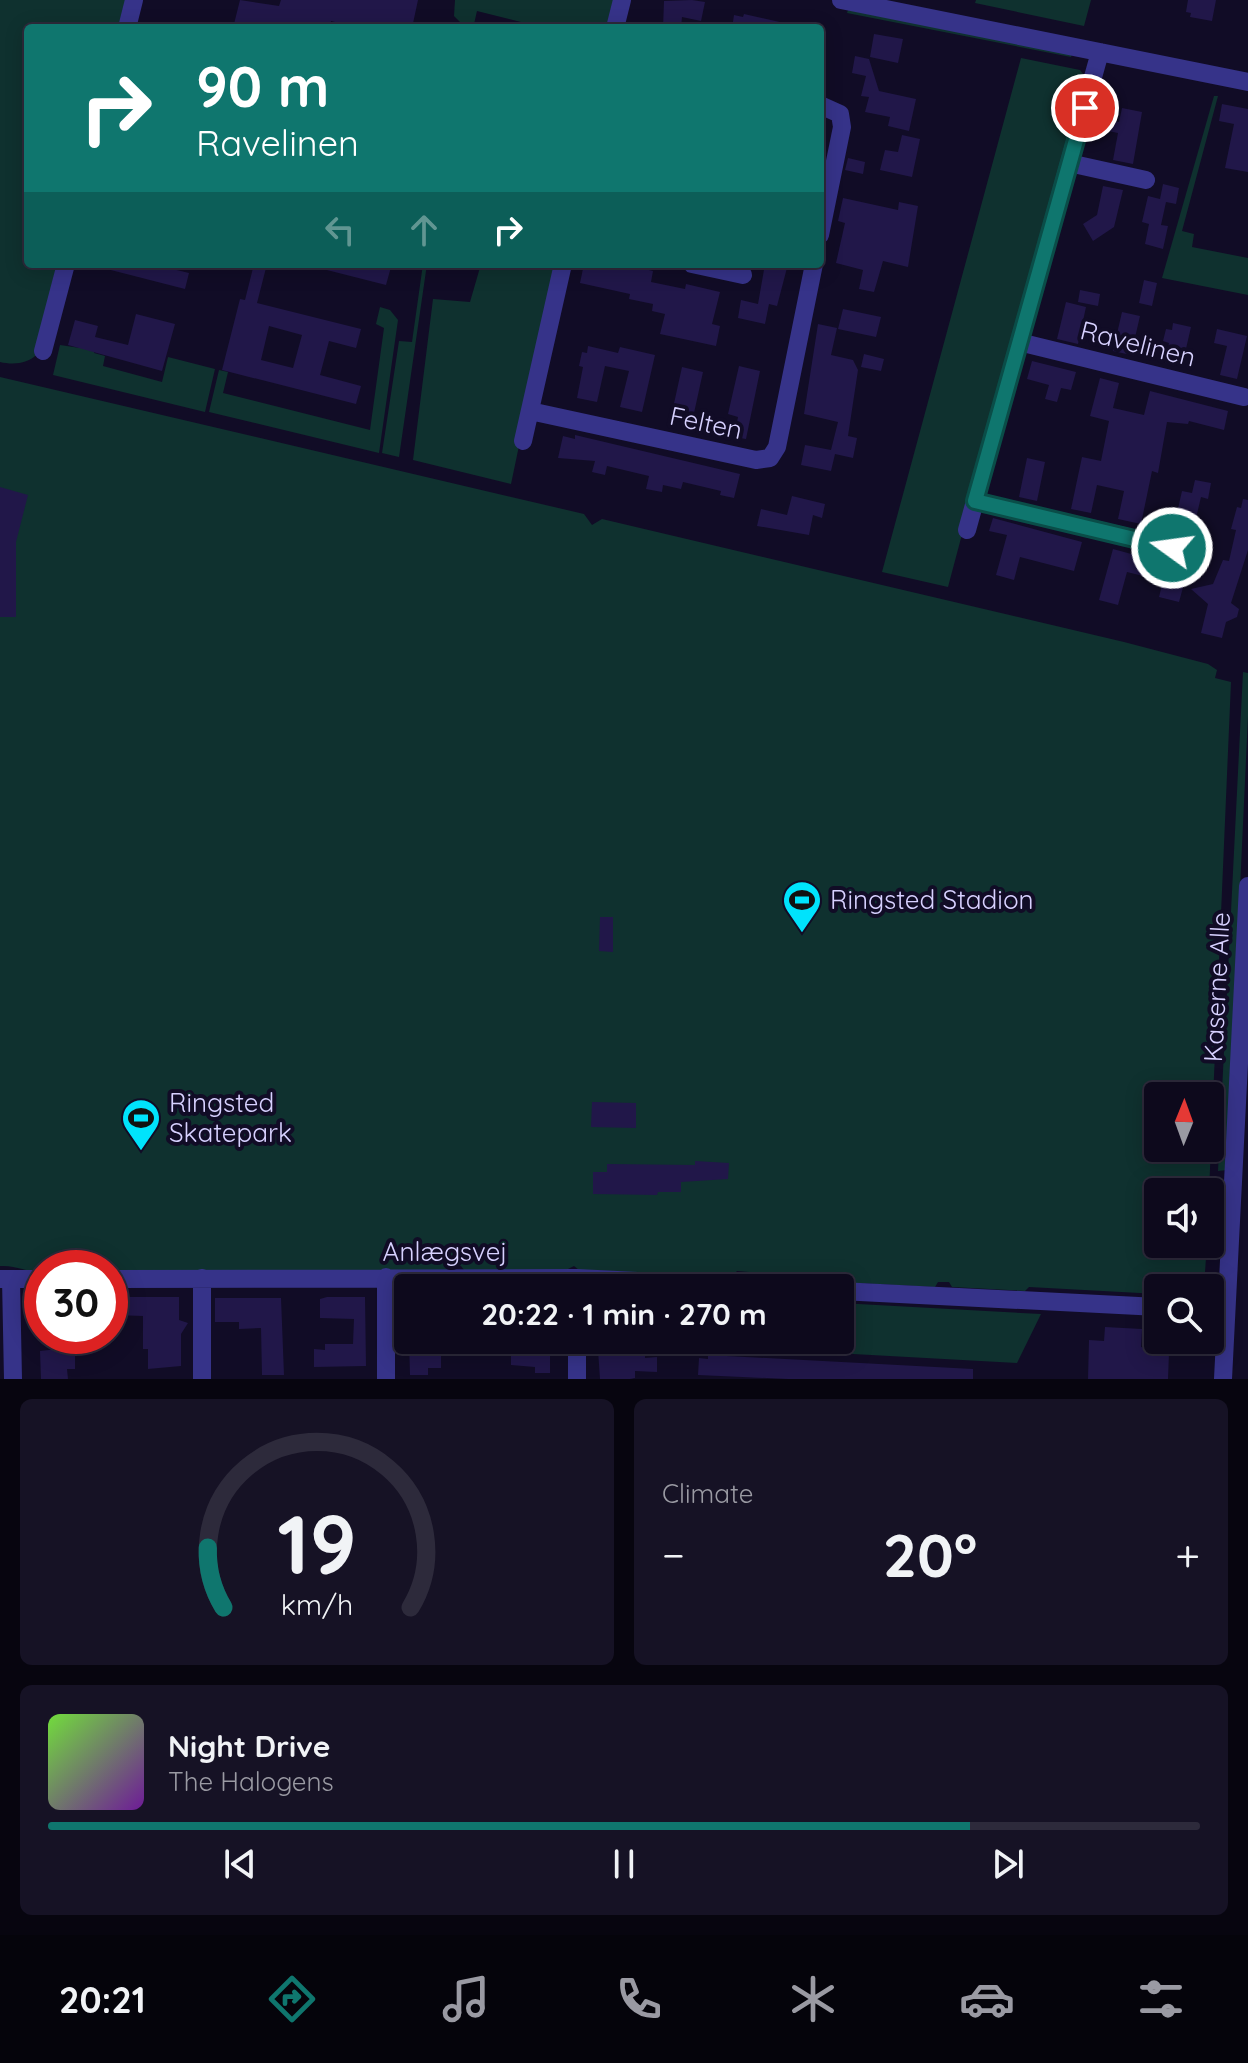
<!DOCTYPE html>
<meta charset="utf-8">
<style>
:root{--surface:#0d091c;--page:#161225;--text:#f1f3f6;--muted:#9a9aa3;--line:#2d2a3b;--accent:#0f766e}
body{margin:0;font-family:Quicksand,sans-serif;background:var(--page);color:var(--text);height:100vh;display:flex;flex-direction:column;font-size:30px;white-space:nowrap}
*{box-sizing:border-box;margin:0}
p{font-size:26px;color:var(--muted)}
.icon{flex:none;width:44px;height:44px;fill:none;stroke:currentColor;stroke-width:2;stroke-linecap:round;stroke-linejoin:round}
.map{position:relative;height:1379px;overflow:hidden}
.sheet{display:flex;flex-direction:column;gap:20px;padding:20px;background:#07050f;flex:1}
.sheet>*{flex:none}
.hud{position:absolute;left:24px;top:24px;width:800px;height:244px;border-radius:8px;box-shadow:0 4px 20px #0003,0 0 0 2px var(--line);background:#0f766e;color:#fff;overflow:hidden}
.needle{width:52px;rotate:1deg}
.tools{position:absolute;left:1144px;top:1082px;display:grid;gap:16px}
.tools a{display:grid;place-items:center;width:80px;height:80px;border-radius:8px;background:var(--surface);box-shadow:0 4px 20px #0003,0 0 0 2px var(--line);font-size:40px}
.speed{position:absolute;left:24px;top:1250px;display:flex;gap:16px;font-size:40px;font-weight:700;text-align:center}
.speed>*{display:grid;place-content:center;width:104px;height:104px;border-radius:50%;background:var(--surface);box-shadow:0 4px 20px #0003,0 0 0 2px var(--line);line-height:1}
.speed .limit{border:12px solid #d22;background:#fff;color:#111}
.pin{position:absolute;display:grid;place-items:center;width:68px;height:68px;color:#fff;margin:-34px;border:4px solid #fff;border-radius:50%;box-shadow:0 2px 8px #0007}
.me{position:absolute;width:88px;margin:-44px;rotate:284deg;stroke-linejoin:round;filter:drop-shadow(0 0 6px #0008)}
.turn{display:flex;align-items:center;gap:28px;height:168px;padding:0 40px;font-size:36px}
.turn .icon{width:104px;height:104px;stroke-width:2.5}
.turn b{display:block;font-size:56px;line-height:68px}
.lanes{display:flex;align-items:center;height:76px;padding:0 40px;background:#0003;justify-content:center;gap:40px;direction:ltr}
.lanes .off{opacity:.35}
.big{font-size:60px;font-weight:700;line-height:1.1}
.sheet .tile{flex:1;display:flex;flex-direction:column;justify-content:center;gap:12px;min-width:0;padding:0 28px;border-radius:12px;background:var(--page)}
.sheet .dial{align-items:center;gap:0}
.dial svg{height:208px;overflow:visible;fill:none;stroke:var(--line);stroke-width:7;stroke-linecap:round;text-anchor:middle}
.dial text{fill:var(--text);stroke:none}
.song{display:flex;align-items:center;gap:24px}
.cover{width:96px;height:96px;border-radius:12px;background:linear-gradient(135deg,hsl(100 70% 55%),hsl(280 70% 35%))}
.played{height:8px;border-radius:4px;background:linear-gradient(90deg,var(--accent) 80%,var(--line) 80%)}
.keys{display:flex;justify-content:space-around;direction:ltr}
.heat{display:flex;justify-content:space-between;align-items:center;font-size:44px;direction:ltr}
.sheet .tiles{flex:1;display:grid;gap:20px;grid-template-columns:1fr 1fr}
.tile:last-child{grid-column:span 2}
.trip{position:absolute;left:394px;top:1274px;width:460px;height:80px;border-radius:8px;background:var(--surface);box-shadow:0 4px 20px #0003,0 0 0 2px var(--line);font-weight:700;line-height:80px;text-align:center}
.dock{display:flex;height:128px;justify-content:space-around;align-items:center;background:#05040b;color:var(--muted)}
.dock .icon{width:56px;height:56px}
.dock .current{color:var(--accent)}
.dock b{font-size:36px;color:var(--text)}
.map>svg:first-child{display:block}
.green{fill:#0f312f;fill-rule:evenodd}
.building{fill:#211749;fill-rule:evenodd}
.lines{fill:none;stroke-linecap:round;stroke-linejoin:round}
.minor{stroke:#363389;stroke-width:18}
.route-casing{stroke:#0a4d48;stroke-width:20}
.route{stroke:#0f766e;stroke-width:14}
.labels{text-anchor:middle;stroke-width:8;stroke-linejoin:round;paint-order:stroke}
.street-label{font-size:26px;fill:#d7d1ff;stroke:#110c26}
.poi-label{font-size:26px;fill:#d7d1ff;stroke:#110c26;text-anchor:start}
</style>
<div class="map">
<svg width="1248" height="1379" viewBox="0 0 1248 1379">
<rect width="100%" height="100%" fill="#110c26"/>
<path class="green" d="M 0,0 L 126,0 L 119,28 L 28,28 L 28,264 L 60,264 L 37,354 C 28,364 13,365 0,362 Z
M 455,0 L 615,0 L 609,28 L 545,28 L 477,11 L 474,24 L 460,22 L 454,16 Z
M 976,0 L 1091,0 L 1084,26 L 975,3 Z
M 848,10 L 1072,54 L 1071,57 L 847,13 Z
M 1021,58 L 1080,70 L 1084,75 L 948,587 L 882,572 Z
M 1214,96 L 1218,96 L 1182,231 L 1194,234 L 1192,247 L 1248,258 L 1248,295 L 1162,278 Z
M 423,264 L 427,264 L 399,457 L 382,453 L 399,341 L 412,342 Z
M 481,264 L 557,264 L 511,484 L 413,460 L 433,299 L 470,302 Z
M 380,307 L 390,310 L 398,320 L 379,453 L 209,412 L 219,370 L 228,372 L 223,393 L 370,430 L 384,328 L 376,324 Z
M 97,342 L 94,353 L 105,356 L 103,366 L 162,382 L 168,357 L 215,369 L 205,412 L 53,375 L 60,345 L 80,348 Z
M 0,377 L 584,514 L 592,525 L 602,519 L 1124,642 L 1208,664 L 1217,670 L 1215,678 L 1231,682 L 1209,1192 L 1158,1192 L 1158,1244 L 1207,1244 L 1204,1286 L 1158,1288 L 1158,1294 L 1029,1287 L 1025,1291 L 952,1287 L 949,1282 L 938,1282 L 935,1287 L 818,1281 L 815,1275 L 803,1275 L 799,1279 L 755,1278 L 749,1272 L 737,1271 L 732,1276 L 579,1270 L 574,1266 L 566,1270 L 464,1270 L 461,1266 L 450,1266 L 447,1270 L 110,1271 L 110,1268 L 42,1268 L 42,1272 C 26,1272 16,1265 0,1266 ZM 1158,1096 L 1210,1096 L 1210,1148 L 1158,1148 Z
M 1243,672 L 1248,673 L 1248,716 L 1227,1170 L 1218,1171 Z
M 840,1303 L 1041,1314 L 1017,1363 L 669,1344 L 669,1340 L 840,1340 Z"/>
<path class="building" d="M 240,0 L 279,6 L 281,0 L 418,0 L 412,28 L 358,28 L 331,21 L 330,28 L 233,28 Z
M 692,0 L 705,2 L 701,21 L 682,17 L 681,28 L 663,28 L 664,1 Z
M 1188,0 L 1216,0 L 1212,21 L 1190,17 L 1191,13 L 1186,12 Z
M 744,14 L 784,23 L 783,28 L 732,28 L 734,15 L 743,17 Z
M 874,34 L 903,39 L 898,63 L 870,57 Z
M 855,56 L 869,59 L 879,91 L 916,99 L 909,131 L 888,126 L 890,117 L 865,112 L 869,97 L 861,96 L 866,76 L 852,73 Z
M 1222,104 L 1248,109 L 1248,172 L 1225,168 L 1234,124 L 1219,121 Z
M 1122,108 L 1142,112 L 1133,164 L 1113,160 L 1118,133 L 1093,128 L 1094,118 L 1119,122 Z
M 902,135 L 920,139 L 912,177 L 880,170 L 885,150 L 898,152 Z
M 848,158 L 865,162 L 863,174 L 845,170 Z
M 1163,184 L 1179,188 L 1176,204 L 1166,202 L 1161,225 L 1168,226 L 1163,249 L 1145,244 L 1149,224 L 1142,222 L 1148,196 L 1160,199 Z
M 1103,186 L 1123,190 L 1114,227 L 1093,241 L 1083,224 L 1097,215 Z
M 843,198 L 898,210 L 899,202 L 918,206 L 908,267 L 883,261 L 874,292 L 859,289 L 863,270 L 836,263 L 845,223 L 838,221 Z
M 104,264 L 152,264 L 189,273 L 185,289 L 103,268 Z
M 254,264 L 267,264 L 257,303 L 361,329 L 356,348 L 329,341 L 320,375 L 361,386 L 356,404 L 222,370 L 240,299 L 245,300 ZM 269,326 L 302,335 L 293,368 L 261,360 Z
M 319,264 L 380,264 L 391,267 L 386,285 L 319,268 Z
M 584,264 L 616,270 L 618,264 L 624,264 L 653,271 L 651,282 L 685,289 L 686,284 L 720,292 L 712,324 L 720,326 L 716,346 L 660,334 L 665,314 L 652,311 L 653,304 L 629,299 L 630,294 L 580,283 Z
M 765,264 L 788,264 L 777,306 L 769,304 L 765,324 L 738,318 L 741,300 L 758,304 Z
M 1144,280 L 1157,283 L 1152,306 L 1139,303 Z
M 1080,290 L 1100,294 L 1098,306 L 1078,302 Z
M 1066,302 L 1086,307 L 1078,344 L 1057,339 Z
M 843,309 L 881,317 L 876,337 L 838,329 Z
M 1122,312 L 1140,316 L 1131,355 L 1113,351 Z
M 136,314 L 175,324 L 162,371 L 68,345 L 75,320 L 98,326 L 95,337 L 128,345 Z
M 1173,323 L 1191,327 L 1182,366 L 1165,363 L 1169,343 L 1163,341 L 1166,329 L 1172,330 Z
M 818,324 L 837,328 L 831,355 L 853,360 L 858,370 L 848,436 L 857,438 L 853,458 L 835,454 L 831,471 L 801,465 L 805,445 L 831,450 L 838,422 L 804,414 Z
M 1217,329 L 1247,336 L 1237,379 L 1220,375 L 1227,346 L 1214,343 Z
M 588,346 L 618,353 L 620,347 L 655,355 L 642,412 L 620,407 L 629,371 L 605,366 L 597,402 L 577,398 L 583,367 L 579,366 L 582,352 L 587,353 Z
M 864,354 L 884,359 L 881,371 L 861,367 Z
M 1032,361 L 1076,372 L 1071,390 L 1061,388 L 1057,402 L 1045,399 L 1049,385 L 1027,379 Z
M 739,366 L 760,371 L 746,439 L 734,437 L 738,417 L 728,414 Z
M 682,367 L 703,372 L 694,413 L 673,408 Z
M 1100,378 L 1119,383 L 1113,408 L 1144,415 L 1150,391 L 1228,411 L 1224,430 L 1189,421 L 1188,424 L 1167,422 L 1158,473 L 1152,471 L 1141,524 L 1118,519 L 1124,491 L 1097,485 L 1091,513 L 1071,509 L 1082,457 L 1101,461 L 1109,421 L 1090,416 Z
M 685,412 L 701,415 L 698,430 L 682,427 Z
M 575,435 L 740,474 L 734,498 L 720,495 L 721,491 L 683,482 L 681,489 L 663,485 L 662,492 L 646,489 L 649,476 L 607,466 L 605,475 L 592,472 L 595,461 L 558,458 L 563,436 L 575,439 Z
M 1027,458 L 1045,462 L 1037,501 L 1019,497 Z
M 1195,480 L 1211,483 L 1208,499 L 1201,497 L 1192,535 L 1173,531 L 1174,524 L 1168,523 L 1170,511 L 1177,513 L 1182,491 L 1192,493 Z
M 0,487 L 28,495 L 16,542 L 16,617 L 0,617 Z
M 792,496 L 825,504 L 822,518 L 813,515 L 809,535 L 757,526 L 761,509 L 787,515 Z
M 1243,499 L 1248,500 L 1248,550 L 1231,603 L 1239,609 L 1237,617 L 1226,622 L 1222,638 L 1201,633 L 1208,604 L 1191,589 L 1213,584 L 1223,560 L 1229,561 L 1236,530 L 1231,529 L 1237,507 L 1241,508 Z
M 993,518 L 1082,542 L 1074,571 L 1020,557 L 1014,580 L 996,575 L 1007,535 L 989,531 Z
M 1113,549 L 1179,567 L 1175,582 L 1184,584 L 1179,602 L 1159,597 L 1163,581 L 1127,572 L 1118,605 L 1099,600 Z
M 600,917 L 613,917 L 613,952 L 599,951 Z
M 592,1102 L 636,1103 L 636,1128 L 591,1127 Z
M 695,1161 L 729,1163 L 728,1179 L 681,1182 L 681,1192 L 658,1192 L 657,1195 L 593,1194 L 593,1172 L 607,1172 L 607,1164 L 695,1165 Z
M 115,1297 L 179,1297 L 179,1320 L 188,1323 L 181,1334 L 181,1366 L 148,1369 L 148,1349 L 143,1349 L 143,1316 L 115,1315 Z
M 327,1297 L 365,1297 L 366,1366 L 314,1367 L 314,1349 L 325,1350 L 325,1344 L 353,1344 L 354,1319 L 320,1318 L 320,1299 Z
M 215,1298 L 281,1298 L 284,1375 L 262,1375 L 261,1328 L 239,1329 L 239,1322 L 215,1322 Z
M 1105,1327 L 1142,1329 L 1141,1347 L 1169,1353 L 1168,1379 L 1088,1379 L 1089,1340 L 1104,1341 Z
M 409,1340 L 441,1340 L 441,1368 L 428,1368 L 428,1375 L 410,1375 Z
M 511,1340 L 550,1345 L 550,1373 L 535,1373 L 535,1367 L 511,1365 Z
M 602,1340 L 645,1340 L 645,1358 L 657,1357 L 657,1372 L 635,1371 L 635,1378 L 630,1379 L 600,1379 L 598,1350 L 602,1350 Z
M 75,1347 L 75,1369 L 67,1369 L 68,1379 L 41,1379 L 40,1351 Z
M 708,1355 L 973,1369 L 973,1379 L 788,1379 L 698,1375 L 699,1358 L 708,1359 Z"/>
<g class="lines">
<path class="minor" d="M 841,0 L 1248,82
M 127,28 L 134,0
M 615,28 L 622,0
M 820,105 L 840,114 L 842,127 L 820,235
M 1069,163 L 1146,180
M 692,264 L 743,275
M 1019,342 L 1244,397
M 43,351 L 66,264
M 530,411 L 756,460 L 770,458 L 777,447 L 814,264
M 523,441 L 563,264
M 975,501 L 1200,554
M 967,530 L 1100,52
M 386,1277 L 386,1379
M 202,1278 L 202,1379
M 1,1279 L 42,1279
M 11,1279 L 13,1379
M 110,1279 L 577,1278 L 781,1288
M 840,1291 L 1158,1307
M 577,1340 L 577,1379
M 1223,1379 L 1248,886"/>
</g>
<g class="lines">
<defs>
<path id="route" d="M 1085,108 L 975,501 L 1172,548"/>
</defs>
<use href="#route" class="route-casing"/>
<use href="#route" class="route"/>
</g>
<defs>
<symbol id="stadium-pin" viewBox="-11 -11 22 30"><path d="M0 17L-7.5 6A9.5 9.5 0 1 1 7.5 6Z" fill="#00e3fc" stroke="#110c26"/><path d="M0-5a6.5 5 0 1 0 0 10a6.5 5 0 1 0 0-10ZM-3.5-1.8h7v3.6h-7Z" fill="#111"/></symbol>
</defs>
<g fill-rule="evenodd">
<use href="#stadium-pin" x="780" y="878" width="44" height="60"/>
<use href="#stadium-pin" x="119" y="1096" width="44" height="60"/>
</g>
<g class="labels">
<g class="street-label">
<text transform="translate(1138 344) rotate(14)" y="9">Ravelinen</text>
<text transform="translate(706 423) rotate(12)" y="9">Felten</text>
<text transform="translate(1217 987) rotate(-87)" y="9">Kaserne Alle</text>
<text x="445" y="1261">Anlægsvej</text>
</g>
<g class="poi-label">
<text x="830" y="909">Ringsted Stadion</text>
<text x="169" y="1112">Ringsted<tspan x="169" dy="30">Skatepark</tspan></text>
</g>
</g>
</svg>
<div class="tools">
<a><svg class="needle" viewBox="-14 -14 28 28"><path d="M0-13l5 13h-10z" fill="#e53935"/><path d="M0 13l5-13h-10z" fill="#9a9aa3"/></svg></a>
<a><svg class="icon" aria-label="sound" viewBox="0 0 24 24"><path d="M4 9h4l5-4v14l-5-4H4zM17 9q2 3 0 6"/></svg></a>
<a><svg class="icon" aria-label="search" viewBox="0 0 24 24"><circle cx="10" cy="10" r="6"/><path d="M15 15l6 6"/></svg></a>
</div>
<div class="speed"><div class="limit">30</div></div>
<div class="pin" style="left:1085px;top:108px;background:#d93025"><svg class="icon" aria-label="arrive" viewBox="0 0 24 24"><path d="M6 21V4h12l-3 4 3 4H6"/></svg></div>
<svg class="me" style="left:1172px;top:548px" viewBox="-20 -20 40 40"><circle r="17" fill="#0f766e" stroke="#fff" stroke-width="3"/><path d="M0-11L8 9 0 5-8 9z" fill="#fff"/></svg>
<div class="trip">20:22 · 1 min · 270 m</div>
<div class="hud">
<div class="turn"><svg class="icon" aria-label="right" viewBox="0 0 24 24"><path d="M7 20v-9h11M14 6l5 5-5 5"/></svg><div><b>90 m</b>Ravelinen</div></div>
<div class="lanes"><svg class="icon off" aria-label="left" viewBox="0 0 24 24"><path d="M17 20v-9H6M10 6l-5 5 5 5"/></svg><svg class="icon off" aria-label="ahead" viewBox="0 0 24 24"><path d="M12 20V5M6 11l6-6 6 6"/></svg><svg class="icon" aria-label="right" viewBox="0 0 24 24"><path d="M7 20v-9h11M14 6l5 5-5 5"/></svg></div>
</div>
</div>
<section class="sheet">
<div class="tiles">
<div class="tile dial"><svg viewBox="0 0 100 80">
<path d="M14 69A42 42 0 1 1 86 69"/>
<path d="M14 69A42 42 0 0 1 8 46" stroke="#0f766e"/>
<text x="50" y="56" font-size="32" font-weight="700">19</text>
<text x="50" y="72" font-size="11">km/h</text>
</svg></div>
<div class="tile"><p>Climate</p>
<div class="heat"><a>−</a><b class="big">20°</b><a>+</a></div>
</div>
<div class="tile">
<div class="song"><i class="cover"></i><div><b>Night Drive</b><p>The Halogens</p></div></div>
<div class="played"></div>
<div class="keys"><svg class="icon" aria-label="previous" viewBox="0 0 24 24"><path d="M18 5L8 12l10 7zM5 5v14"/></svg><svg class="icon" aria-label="pause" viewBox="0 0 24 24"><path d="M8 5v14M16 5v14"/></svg><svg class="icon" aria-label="next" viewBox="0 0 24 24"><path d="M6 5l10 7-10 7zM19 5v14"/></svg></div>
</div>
</div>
</section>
<nav class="dock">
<b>20:21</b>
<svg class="icon current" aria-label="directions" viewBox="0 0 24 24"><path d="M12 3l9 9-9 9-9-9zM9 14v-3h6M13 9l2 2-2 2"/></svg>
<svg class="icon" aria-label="music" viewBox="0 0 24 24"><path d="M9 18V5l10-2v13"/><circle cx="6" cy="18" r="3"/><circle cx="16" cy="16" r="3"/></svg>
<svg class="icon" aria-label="phone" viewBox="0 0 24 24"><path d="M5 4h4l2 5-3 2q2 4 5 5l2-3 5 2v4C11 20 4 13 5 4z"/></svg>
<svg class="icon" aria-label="climate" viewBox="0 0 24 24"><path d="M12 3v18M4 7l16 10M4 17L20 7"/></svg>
<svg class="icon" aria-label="car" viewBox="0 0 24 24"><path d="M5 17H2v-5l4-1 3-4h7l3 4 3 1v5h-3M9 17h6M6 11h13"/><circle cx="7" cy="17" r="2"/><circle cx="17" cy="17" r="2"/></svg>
<svg class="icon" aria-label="filters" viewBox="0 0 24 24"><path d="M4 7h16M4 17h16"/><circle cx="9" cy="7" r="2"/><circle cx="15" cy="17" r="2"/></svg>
</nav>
